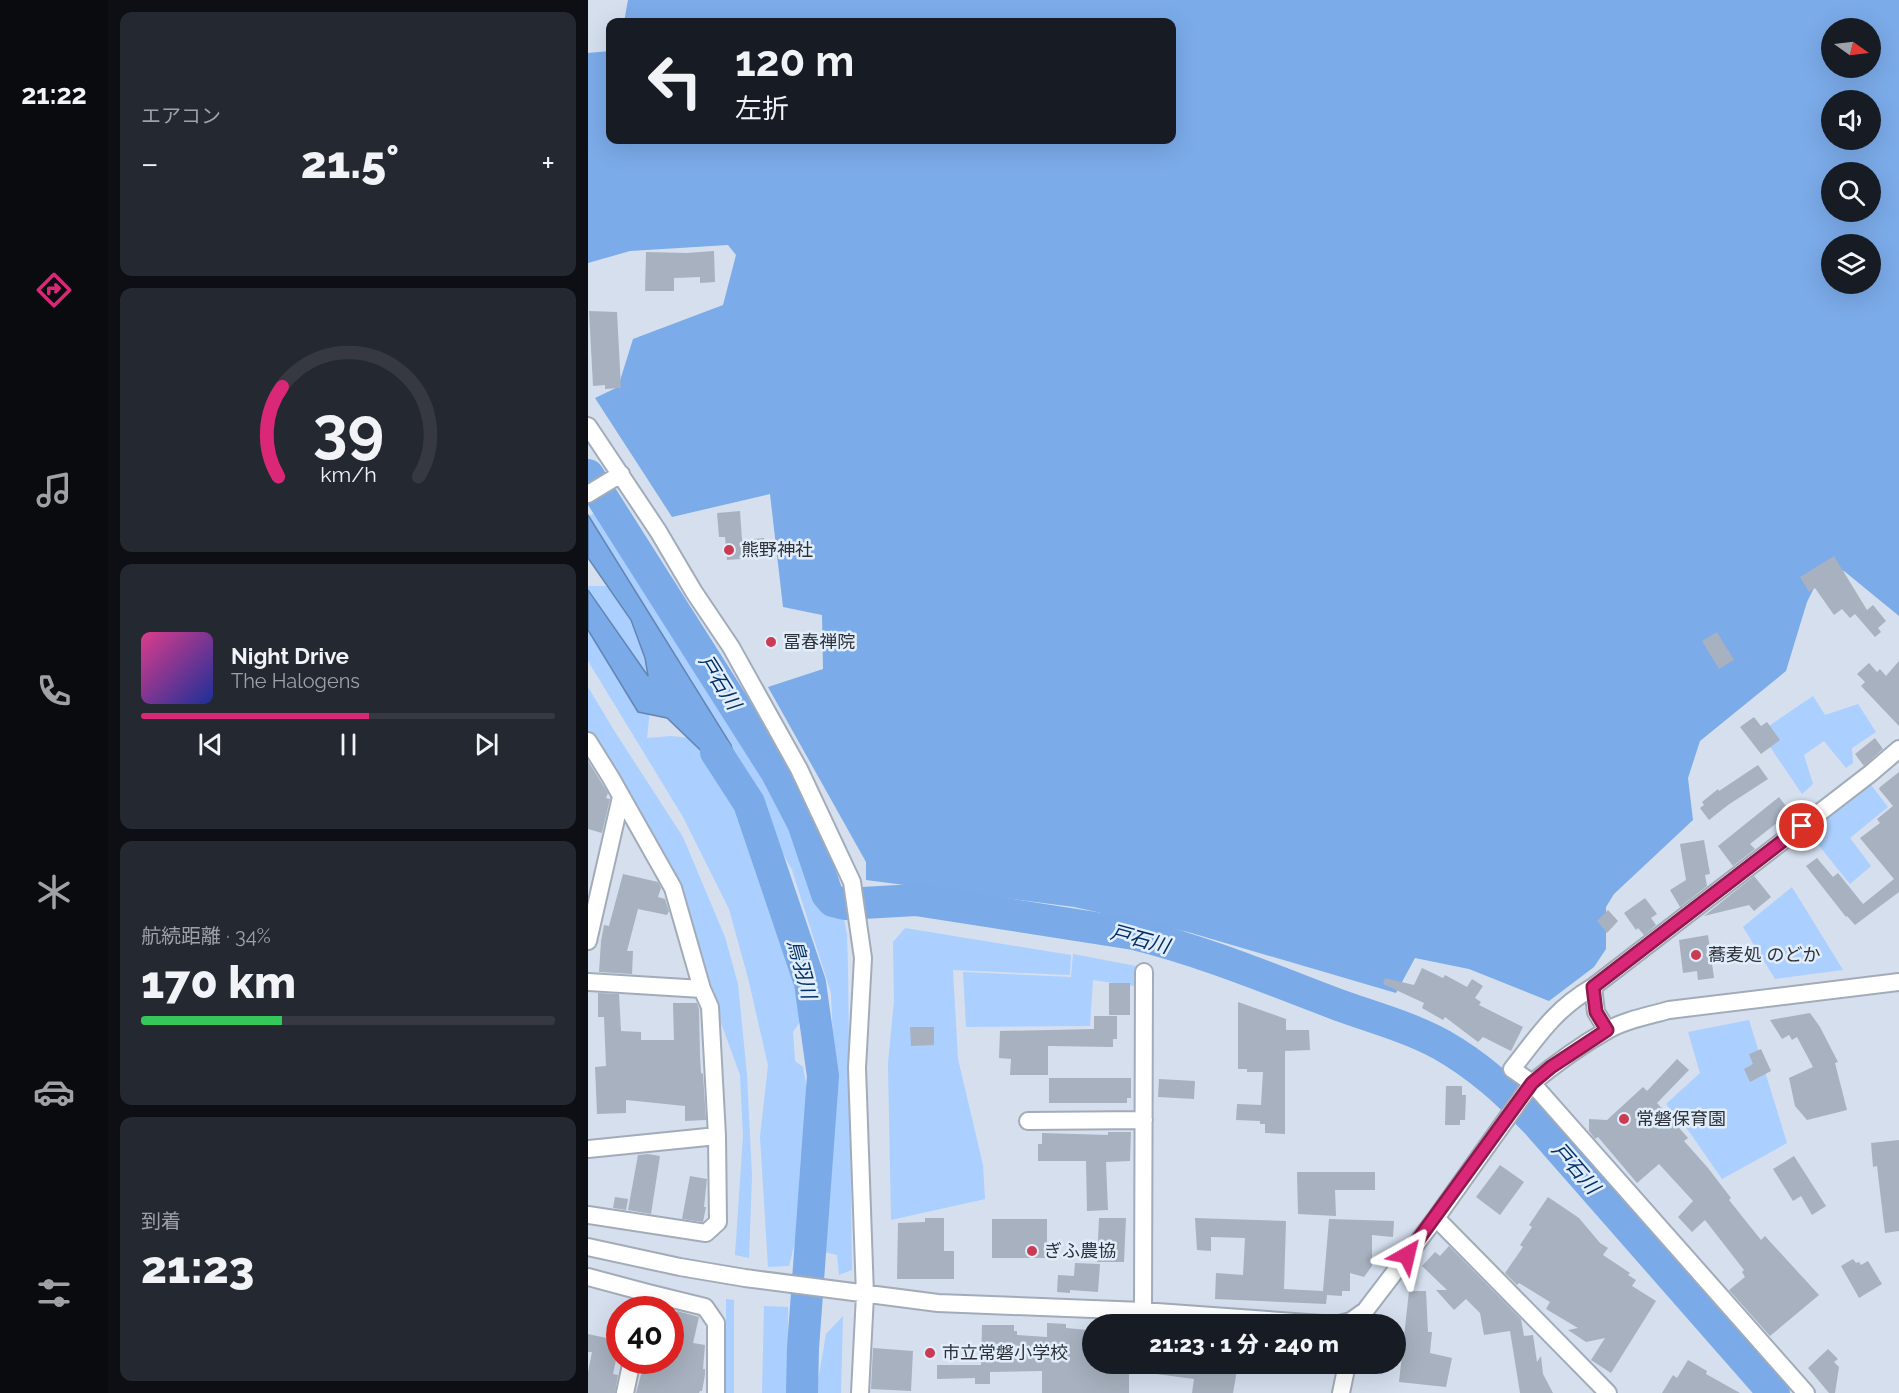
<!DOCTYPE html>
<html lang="ja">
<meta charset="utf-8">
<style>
:root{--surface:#171b24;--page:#242831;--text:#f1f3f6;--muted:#9ea1a6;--line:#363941;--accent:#db2777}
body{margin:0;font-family:Raleway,"Noto Sans JP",sans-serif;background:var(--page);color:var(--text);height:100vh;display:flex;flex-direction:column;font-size:22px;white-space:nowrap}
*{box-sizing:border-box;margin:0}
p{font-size:20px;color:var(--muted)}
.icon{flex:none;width:33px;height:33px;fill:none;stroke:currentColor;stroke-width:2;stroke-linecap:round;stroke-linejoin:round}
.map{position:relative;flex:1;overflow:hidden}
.details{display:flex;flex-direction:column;gap:12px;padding:12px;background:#0d0f14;width:480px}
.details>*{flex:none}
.top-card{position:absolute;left:18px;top:18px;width:570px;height:126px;border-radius:12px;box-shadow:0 6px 24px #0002;background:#171b24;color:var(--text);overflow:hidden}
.needle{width:39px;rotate:104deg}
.controls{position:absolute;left:1233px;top:18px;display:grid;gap:12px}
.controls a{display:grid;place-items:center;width:60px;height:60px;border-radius:50%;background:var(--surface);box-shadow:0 6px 24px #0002;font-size:30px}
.speed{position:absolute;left:18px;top:1296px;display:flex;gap:12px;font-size:30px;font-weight:700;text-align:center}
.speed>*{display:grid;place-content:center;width:78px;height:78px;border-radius:50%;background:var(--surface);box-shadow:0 6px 24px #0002;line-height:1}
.speed .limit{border:9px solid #d22;background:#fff;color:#111}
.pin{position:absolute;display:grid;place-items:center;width:51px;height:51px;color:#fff;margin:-26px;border:3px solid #fff;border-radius:50%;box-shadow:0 2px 6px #0007}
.me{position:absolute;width:66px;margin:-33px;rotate:37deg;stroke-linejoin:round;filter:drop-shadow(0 0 4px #0008)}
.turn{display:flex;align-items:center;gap:21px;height:126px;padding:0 30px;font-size:27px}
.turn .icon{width:78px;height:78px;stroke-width:2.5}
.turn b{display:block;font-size:42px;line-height:51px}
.big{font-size:45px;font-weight:800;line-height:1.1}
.details .card{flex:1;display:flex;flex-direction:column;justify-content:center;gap:9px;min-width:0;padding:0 21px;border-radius:12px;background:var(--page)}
.details .dial{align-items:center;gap:0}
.dial svg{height:156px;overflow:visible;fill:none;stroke:var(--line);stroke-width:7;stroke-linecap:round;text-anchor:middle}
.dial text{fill:var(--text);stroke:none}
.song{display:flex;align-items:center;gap:18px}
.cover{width:72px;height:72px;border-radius:9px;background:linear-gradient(135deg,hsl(330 70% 55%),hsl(230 70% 35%))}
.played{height:6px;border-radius:3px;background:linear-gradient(90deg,var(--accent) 55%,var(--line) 55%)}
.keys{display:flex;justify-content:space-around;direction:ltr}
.heat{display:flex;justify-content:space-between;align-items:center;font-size:33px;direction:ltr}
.charge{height:9px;border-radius:4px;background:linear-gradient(90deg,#34c759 34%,var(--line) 0)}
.trip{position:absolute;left:494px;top:1314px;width:324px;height:60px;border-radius:30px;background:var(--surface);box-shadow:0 6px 24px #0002;font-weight:800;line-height:60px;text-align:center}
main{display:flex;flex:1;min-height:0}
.tab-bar{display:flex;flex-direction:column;width:108px;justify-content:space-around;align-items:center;background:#090b0e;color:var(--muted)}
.tab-bar .icon{width:42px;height:42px}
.tab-bar .selected{color:var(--accent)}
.tab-bar b{font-size:27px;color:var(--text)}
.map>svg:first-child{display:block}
.green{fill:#abcffe}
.forest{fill:#7babe9;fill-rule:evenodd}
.water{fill:#7aaae8;stroke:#6386b3;stroke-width:1.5}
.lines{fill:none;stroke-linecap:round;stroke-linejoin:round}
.river{stroke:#7aaae8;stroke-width:32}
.building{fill:#a7b1bf}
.minor-casing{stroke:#a2acb9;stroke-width:20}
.minor{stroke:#fff;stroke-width:16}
.route-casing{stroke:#8e194d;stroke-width:15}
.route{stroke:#db2777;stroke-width:10}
.poi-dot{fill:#cb3b52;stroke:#e2edfb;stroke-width:2}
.labels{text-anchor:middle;stroke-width:5;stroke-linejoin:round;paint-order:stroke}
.poi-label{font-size:18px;fill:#2e3238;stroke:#e2edfb;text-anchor:start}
.water-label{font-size:20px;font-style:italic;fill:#003167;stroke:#e2edfb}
</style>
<main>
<nav class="tab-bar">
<b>21:22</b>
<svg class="icon selected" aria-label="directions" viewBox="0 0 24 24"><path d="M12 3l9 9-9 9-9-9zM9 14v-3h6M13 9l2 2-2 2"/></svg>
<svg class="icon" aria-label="music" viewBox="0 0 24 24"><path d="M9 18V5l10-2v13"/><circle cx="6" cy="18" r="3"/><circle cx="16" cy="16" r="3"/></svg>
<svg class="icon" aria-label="phone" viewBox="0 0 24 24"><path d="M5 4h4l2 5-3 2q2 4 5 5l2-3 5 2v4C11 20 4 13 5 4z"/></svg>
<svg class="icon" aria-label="climate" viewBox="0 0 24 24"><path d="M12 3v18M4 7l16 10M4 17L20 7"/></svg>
<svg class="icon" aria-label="car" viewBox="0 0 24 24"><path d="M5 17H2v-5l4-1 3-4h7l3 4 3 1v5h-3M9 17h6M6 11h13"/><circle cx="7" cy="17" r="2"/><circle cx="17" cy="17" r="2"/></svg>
<svg class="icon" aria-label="filters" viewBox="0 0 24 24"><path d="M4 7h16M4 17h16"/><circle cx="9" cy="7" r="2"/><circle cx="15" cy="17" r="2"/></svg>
</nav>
<section class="details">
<div class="card"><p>エアコン</p>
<div class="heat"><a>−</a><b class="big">21.5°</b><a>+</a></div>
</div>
<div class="card dial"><svg viewBox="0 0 100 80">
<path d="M14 69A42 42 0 1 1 86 69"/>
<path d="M14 69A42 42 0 0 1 16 23" stroke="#db2777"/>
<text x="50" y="56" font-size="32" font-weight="700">39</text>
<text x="50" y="72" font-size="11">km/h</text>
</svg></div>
<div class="card">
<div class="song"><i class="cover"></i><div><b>Night Drive</b><p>The Halogens</p></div></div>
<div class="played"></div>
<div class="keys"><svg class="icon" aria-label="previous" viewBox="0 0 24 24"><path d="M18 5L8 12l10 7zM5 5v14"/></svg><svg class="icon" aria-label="pause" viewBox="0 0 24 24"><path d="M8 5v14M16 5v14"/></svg><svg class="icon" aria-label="next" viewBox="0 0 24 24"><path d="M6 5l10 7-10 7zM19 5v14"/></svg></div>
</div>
<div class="card"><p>航続距離 · 34%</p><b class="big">170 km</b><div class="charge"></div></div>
<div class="card"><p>到着</p><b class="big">21:23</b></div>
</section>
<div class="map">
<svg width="1311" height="1393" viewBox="0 0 1311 1393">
<rect width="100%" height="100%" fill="#d5dfee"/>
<path class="green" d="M 32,496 L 179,742 L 225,831 L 250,886 L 259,935 L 260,969 L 264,1270 L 251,1275 L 249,1255 L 231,1251 L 231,1230 L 220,1214 L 248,1114 L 243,993 L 204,870 L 86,662 L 0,517 Z
M 0,586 L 25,586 L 55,627 L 67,663 L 59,738 L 83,736 L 112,739 L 139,786 L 158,825 L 196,945 L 214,1019 L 205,1032 L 207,1061 L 215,1067 L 230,1150 L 201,1266 L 180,1267 L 172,1137 L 180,1065 L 160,978 L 141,909 L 95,817 L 0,661 Z
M 0,687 L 27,732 L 95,837 L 137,937 L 150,984 L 159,1075 L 164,1176 L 161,1258 L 147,1255 L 155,1136 L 152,1075 L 127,1006 L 112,948 L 46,809 L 0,732 Z
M 1225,696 L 1237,715 L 1270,704 L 1288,732 L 1264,748 L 1265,763 L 1258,768 L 1236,741 L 1216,755 L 1225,784 L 1214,794 L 1172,732 Z
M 1280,781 L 1300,807 L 1262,838 L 1283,866 L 1262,884 L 1219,831 Z
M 1204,887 L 1255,970 L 1187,979 L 1155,927 Z
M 317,928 L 483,955 L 482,975 L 365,970 L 370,1059 L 395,1165 L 397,1199 L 303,1220 L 300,1063 L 306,1001 L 305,942 Z
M 485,954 L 548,966 L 546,986 L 505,980 L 502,1026 L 378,1027 L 375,972 L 483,977 Z
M 1161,1020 L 1199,1143 L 1134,1179 L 1100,1130 L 1078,1104 L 1112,1073 L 1100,1032 Z
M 138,1299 L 146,1300 L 146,1393 L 138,1393 Z
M 176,1306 L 200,1307 L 201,1393 L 174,1393 Z
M 255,1316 L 253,1393 L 228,1393 L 238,1334 Z"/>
<path class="forest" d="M 40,0 L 1311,0 L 1311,616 L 1256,571 L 1243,568 L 1232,576 L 1219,602 L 1198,671 L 1112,741 L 1100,778 L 1105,820 L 1026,894 L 1018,907 L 1018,949 L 1006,967 L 961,1001 L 881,969 L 827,958 L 808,993 L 600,932 L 486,907 L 278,880 L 278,862 L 180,687 L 235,669 L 234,615 L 195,607 L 182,494 L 84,517 L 7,398 L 30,387 L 45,339 L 135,305 L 148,255 L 140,245 L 42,251 L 0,263 L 0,53 L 22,51 L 22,140 L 584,140 L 584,22 L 36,22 ZM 1244,28 L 1282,28 L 1282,68 L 1244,68 ZM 1244,100 L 1282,100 L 1282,140 L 1244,140 ZM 1244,172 L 1282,172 L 1282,212 L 1244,212 ZM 1244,244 L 1282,244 L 1282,284 L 1244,284 Z"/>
<path class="water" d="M 0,515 L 143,745 L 154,790 L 79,718 L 50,712 L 0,630 L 0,590 L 60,676 L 57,658 L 43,620 L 0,558 Z"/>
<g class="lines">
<path class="river" d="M 0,475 L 189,773 L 215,823 L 239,894 L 245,901 L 257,904 L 328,900 L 546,934 C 615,951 682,979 748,1004 C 783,1017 822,1027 854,1045 C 891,1066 920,1093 949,1123 L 1186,1393
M 128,752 L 161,803 L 222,983 L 235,1076 L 215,1348 L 214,1393"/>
</g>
<path class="building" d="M 126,251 L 127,282 L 112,283 L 112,277 L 86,278 L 86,291 L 57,291 L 58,252 L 99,253 Z
M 1,311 L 29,312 L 33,388 L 17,389 L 17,385 L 5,386 Z
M 152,511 L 154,540 L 176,538 L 178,557 L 139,560 L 137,537 L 131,537 L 129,513 Z
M 1246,556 L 1279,610 L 1285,605 L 1298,621 L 1290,628 L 1293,632 L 1287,637 L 1267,614 L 1262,618 L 1254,609 L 1246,615 L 1227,588 L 1221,592 L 1212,577 Z
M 1129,632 L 1146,660 L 1131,669 L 1114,641 Z
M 1311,661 L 1311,726 L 1273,686 L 1277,682 L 1269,674 L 1281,663 L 1289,672 L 1292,669 L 1298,676 Z
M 1166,717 L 1173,726 L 1179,722 L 1192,740 L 1173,754 L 1152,727 Z
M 1287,738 L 1295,749 L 1276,766 L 1267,754 Z
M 0,761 L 20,793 L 18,798 L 22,799 L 14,833 L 0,829 Z
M 1170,765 L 1180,779 L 1140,805 L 1121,820 L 1112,808 L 1116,805 L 1114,802 L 1130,789 L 1131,791 Z
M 1311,772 L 1311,892 L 1267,925 L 1259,916 L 1258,917 L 1218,866 L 1229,858 L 1245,877 L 1250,873 L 1275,904 L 1306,879 L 1272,838 L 1292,823 L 1289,819 L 1305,806 L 1291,789 L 1292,787 Z
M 1191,797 L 1207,818 L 1194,828 L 1190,822 L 1162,844 L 1167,849 L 1145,866 L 1130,846 Z
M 1116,840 L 1122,874 L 1117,875 L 1119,886 L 1092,907 L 1082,890 L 1098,880 L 1092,844 Z
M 35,874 L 70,882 L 73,888 L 70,897 L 77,899 L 81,911 L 79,915 L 50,909 L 39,951 L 45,951 L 44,974 L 11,972 L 13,941 L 16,925 L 21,926 Z
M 1166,876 L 1183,897 L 1166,911 L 1161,905 L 1116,916 Z
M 1057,898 L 1069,914 L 1063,918 L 1068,925 L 1056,935 L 1050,928 L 1048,930 L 1036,913 Z
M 1020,910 L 1030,921 L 1019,933 L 1009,921 Z
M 1120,935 L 1126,978 L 1110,980 L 1109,971 L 1095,973 L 1091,940 Z
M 834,968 L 855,978 L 857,975 L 879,987 L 884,979 L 895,986 L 887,998 L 893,1002 L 891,1005 L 935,1027 L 923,1051 L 895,1037 L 890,1042 L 857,1017 L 855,1020 L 834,1008 L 836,1003 L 795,984 L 797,978 L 826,985 Z
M 521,983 L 542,983 L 542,1015 L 521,1015 Z
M 10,993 L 31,994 L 33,1031 L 53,1032 L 53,1040 L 86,1040 L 85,1003 L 109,1003 L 111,1009 L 112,1055 L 113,1073 L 115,1074 L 118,1120 L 97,1121 L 97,1106 L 38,1100 L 38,1113 L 9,1114 L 7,1067 L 18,1066 L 16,1017 L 10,1017 Z
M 650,1002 L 698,1019 L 698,1030 L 721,1030 L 722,1050 L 697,1051 L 697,1134 L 677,1133 L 677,1124 L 672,1124 L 672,1121 L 648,1120 L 649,1104 L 673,1105 L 675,1072 L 659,1072 L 659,1069 L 650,1069 Z
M 1222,1013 L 1232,1027 L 1250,1062 L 1247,1063 L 1259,1110 L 1219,1120 L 1207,1106 L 1201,1078 L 1225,1067 L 1209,1037 L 1204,1040 L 1201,1035 L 1194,1039 L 1182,1020 Z
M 506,1016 L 529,1016 L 529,1039 L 525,1039 L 525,1047 L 460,1046 L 460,1075 L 422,1075 L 423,1059 L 411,1058 L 412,1031 L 506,1029 Z
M 322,1027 L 346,1027 L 346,1045 L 323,1046 Z
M 1173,1049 L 1183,1071 L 1162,1082 L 1156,1069 L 1165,1064 L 1161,1054 Z
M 1089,1059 L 1101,1070 L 1069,1103 L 1100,1138 L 1096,1141 L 1120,1168 L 1143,1198 L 1141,1200 L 1173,1240 L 1177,1236 L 1231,1295 L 1182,1336 L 1141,1290 L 1157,1277 L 1154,1272 L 1156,1270 L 1149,1261 L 1117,1220 L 1104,1232 L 1090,1217 L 1105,1201 L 1071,1164 L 1049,1183 L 1010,1137 L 1007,1139 L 1001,1131 L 1001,1119 L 1019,1120 L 1055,1087 L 1059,1091 Z
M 461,1078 L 543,1078 L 543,1098 L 539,1098 L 539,1103 L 461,1103 Z
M 571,1079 L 607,1081 L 606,1099 L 570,1097 Z
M 858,1086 L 874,1086 L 874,1095 L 878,1095 L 877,1120 L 872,1120 L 872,1125 L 857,1125 Z
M 520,1132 L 543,1132 L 542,1161 L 518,1162 L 520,1210 L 499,1211 L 498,1161 L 450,1161 L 450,1144 L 454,1144 L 454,1133 L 520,1135 Z
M 1311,1140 L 1311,1231 L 1297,1233 L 1289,1166 L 1285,1167 L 1283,1143 Z
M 60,1154 L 72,1156 L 63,1214 L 40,1210 L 50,1155 Z
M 1206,1156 L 1238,1206 L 1224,1215 L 1213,1196 L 1205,1201 L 1185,1169 Z
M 912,1165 L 936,1182 L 912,1215 L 888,1197 Z
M 709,1172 L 787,1172 L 787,1190 L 747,1190 L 748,1216 L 710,1214 Z
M 102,1176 L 119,1179 L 116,1207 L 118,1207 L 115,1222 L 94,1219 Z
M 27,1197 L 40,1199 L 38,1210 L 25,1208 Z
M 960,1197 L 991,1218 L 1012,1243 L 1020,1248 L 1015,1255 L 1042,1273 L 1040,1275 L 1048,1280 L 1044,1286 L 1068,1301 L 1023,1373 L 1003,1360 L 1017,1338 L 998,1342 L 980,1330 L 990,1328 L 958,1309 L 962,1302 L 931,1283 L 929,1285 L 917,1273 L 935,1247 L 932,1245 L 944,1227 L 941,1225 Z
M 337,1218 L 356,1218 L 356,1251 L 366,1251 L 366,1279 L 309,1279 L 310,1223 L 337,1222 Z
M 511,1218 L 538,1218 L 536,1262 L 509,1262 Z
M 607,1218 L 698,1221 L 696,1289 L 735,1291 L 741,1219 L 806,1221 L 805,1237 L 784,1235 L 784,1266 L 776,1277 L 762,1273 L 762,1291 L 754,1291 L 754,1296 L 739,1295 L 738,1304 L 627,1299 L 628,1273 L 655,1275 L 657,1238 L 623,1237 L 623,1251 L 609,1250 Z
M 404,1219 L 459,1219 L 459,1258 L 404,1258 Z
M 861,1246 L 933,1319 L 936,1336 L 945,1335 L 949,1362 L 953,1356 L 955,1374 L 965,1393 L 932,1393 L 922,1331 L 896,1335 L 892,1313 L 878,1299 L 866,1310 L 848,1290 L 859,1290 L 834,1266 L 847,1252 L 852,1256 Z
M 1265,1259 L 1268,1263 L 1271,1262 L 1273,1265 L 1280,1261 L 1294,1284 L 1271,1298 L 1253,1266 Z
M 487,1263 L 512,1264 L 510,1292 L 482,1290 L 482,1293 L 469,1292 L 470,1275 L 486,1276 Z
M 821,1291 L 838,1291 L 840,1332 L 844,1332 L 842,1353 L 864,1358 L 858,1387 L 811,1382 Z
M 89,1311 L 111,1317 L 105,1343 L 117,1345 L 115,1369 L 117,1369 L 117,1375 L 114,1391 L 112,1391 L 111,1393 L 48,1393 L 57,1360 L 82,1360 L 82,1316 L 87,1318 Z
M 459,1323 L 478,1324 L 478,1328 L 500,1330 L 500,1339 L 504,1339 L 504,1364 L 541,1364 L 541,1393 L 454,1393 L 454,1371 L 402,1372 L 402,1384 L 387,1384 L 387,1378 L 349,1379 L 349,1365 L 393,1365 L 394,1325 L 426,1325 L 426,1331 L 429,1331 L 429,1335 L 459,1337 Z
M 0,1334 L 32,1341 L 25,1374 L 30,1375 L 27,1393 L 0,1393 L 0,1372 L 4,1352 L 0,1352 Z
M 285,1348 L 325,1351 L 323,1391 L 283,1389 Z
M 1240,1349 L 1250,1359 L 1246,1362 L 1251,1367 L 1247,1393 L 1241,1393 L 1220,1368 Z
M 1100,1360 L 1119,1371 L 1118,1374 L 1152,1393 L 1074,1393 L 1085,1375 L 1089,1378 Z
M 554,1364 L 650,1364 L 645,1393 L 604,1393 L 606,1379 L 553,1372 Z"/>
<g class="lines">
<defs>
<path id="minor" d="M 0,426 L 70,531 L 106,592 L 143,647 L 211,769 L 264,882 L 275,958 L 269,1068 L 277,1295 L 272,1393
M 0,494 L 33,474
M 0,741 L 23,778 L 85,888 L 114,989 L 122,1007 L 129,1136 L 130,1222 L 118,1233 L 0,1215
M 0,941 L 33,797
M 0,982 L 114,989
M 1005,987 C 967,1009 950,1036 924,1069 L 944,1083 L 1218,1393
M 1019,1030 L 1008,1012 L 1005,987 L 1283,773 L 1311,749
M 440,1121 L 556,1120
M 0,1149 L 129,1136
M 848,1218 L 1020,1393
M 0,1247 L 92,1267 L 157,1278 L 350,1303 L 555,1311 L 734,1324
M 0,1277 L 60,1293 L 56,1310
M 60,1293 L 117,1307 L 128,1323 L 128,1393
M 555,1311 L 556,972
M 751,1324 L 763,1321 L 777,1311 L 848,1218 L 944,1083 C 967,1064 992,1046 1018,1031 C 1037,1020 1060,1016 1081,1010 L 1311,982
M 37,1393 L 44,1360
M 753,1393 L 759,1364"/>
</defs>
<use href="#minor" class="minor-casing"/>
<use href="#minor" class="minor"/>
</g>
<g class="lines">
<defs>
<path id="route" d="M 819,1255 L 944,1083 L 963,1067 L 1019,1030 L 1008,1012 L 1005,987 L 1214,826"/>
</defs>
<use href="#route" class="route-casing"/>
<use href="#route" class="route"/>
</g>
<g class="poi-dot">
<circle cx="141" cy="550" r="6"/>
<circle cx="183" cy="642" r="6"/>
<circle cx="1108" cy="955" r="6"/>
<circle cx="1036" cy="1119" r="6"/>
<circle cx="444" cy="1251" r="6"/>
<circle cx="342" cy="1353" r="6"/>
</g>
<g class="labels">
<g class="poi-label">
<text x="153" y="556">熊野神社</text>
<text x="195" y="648">冨春禅院</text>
<text x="1120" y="961">蕎麦処 のどか</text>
<text x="1048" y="1125">常磐保育園</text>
<text x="456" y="1257">ぎふ農協</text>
<text x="354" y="1359">市立常磐小学校</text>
</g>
<g class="water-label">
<text transform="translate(132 682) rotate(58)" y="7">戸石川</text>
<text transform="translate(552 939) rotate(15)" y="7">戸石川</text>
<text transform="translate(214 969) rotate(75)" y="7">鳥羽川</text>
<text transform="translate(988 1168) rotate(49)" y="7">戸石川</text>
</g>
</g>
</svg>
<div class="controls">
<a><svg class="needle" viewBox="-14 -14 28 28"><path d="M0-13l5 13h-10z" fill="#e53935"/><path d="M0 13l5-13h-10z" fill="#9ea1a6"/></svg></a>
<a><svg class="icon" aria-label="sound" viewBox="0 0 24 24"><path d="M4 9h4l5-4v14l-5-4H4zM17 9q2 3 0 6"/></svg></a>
<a><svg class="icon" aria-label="search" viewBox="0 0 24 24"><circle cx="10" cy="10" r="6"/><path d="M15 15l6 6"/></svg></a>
<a><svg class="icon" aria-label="layers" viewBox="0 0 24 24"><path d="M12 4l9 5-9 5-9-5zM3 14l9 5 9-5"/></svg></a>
</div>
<div class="speed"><div class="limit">40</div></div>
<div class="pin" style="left:1214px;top:826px;background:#d93025"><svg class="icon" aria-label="arrive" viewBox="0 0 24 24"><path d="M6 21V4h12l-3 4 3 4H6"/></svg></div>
<svg class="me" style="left:819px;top:1255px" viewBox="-20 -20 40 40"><path d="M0-17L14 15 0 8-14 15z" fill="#db2777" stroke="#fff" stroke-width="4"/></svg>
<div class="trip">21:23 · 1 分 · 240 m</div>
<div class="top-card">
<div class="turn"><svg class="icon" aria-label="left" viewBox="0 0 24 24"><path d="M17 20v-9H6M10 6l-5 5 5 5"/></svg><div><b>120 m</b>左折</div></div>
</div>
</div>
</main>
